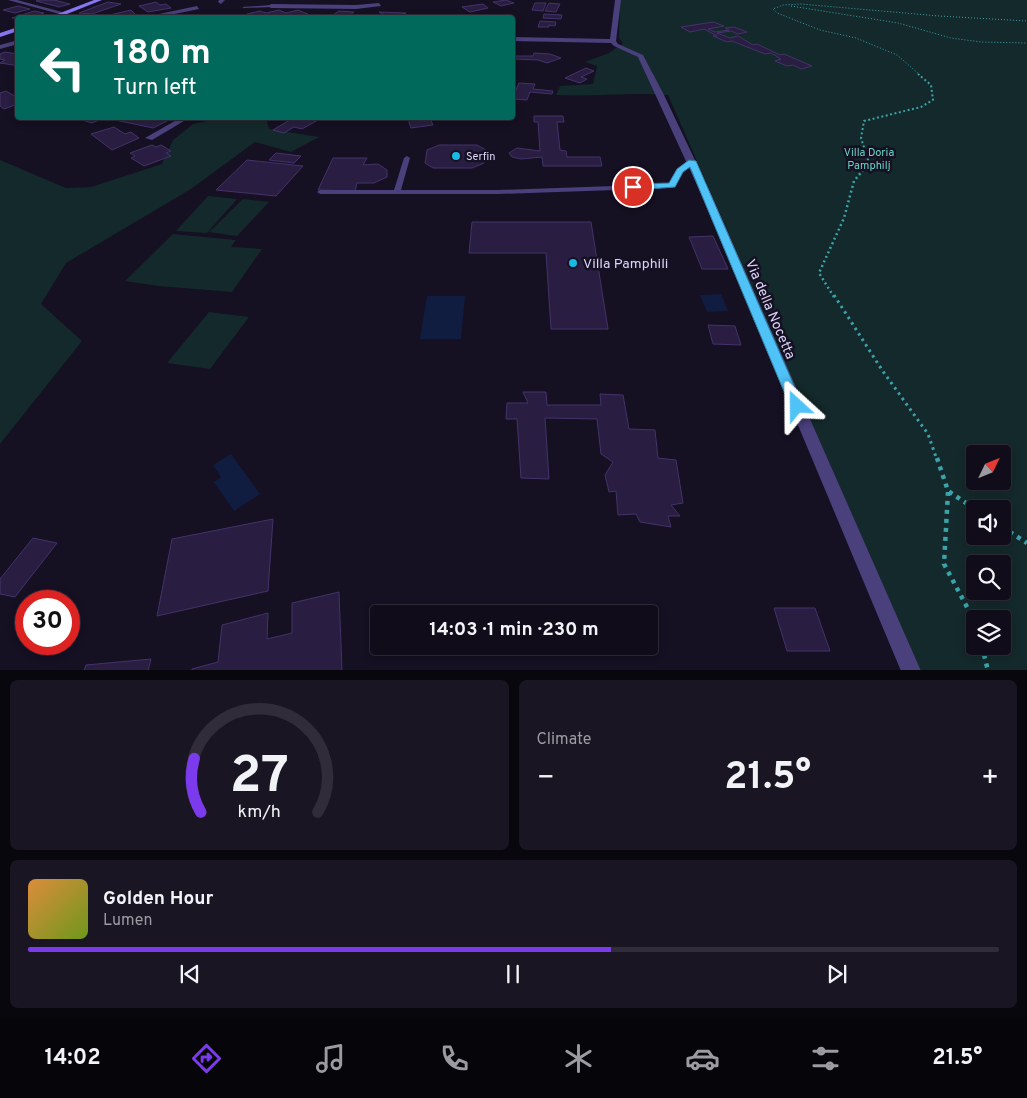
<!DOCTYPE html>
<meta charset="utf-8">
<style>
:root{--surface:#100c1a;--page:#191523;--text:#f1f3f6;--muted:#9c9ba2;--line:#302c39;--accent:#7c3aed}
body{margin:0;font-family:Overpass,sans-serif;background:var(--page);color:var(--text);height:100vh;display:flex;flex-direction:column;font-size:19px;white-space:nowrap}
*{box-sizing:border-box;margin:0}
p{font-size:16px;color:var(--muted)}
.icon{flex:none;width:28px;height:28px;fill:none;stroke:currentColor;stroke-width:2;stroke-linecap:round;stroke-linejoin:round}
.map{position:relative;height:670px;overflow:hidden}
.details{display:flex;flex-direction:column;gap:10px;padding:10px;background:#09070e;flex:1}
.details>*{flex:none}
.banner{position:absolute;left:15px;top:15px;width:500px;height:105px;border-radius:5px;box-shadow:0 2px 8px #0003,0 0 0 1px var(--line);background:#00695c;color:#fff;overflow:hidden}
.needle{width:32px;rotate:47deg}
.controls{position:absolute;left:966px;top:445px;display:grid;gap:10px}
.controls a{display:grid;place-items:center;width:45px;height:45px;border-radius:5px;background:var(--surface);box-shadow:0 2px 8px #0003,0 0 0 1px var(--line);font-size:25px}
.speed{position:absolute;left:15px;top:590px;display:flex;gap:10px;font-size:25px;font-weight:700;text-align:center}
.speed>*{display:grid;place-content:center;width:65px;height:65px;border-radius:50%;background:var(--surface);box-shadow:0 2px 8px #0003,0 0 0 1px var(--line);line-height:1}
.speed .limit{border:8px solid #d22;background:#fff;color:#111}
.pin{position:absolute;display:grid;place-items:center;width:42px;height:42px;color:#fff;margin:-21px;border:2px solid #fff;border-radius:50%;box-shadow:0 1px 5px #0007}
.me{position:absolute;width:55px;margin:-28px;rotate:336deg;stroke-linejoin:round;filter:drop-shadow(0 0 4px #0008)}
.turn{display:flex;align-items:center;gap:18px;height:105px;padding:0 15px;font-size:22px}
.turn .icon{width:65px;height:65px;stroke-width:2.5}
.turn b{display:block;font-size:35px;line-height:42px}
.big{font-size:38px;font-weight:700;line-height:1.1}
.details .card{flex:1;display:flex;flex-direction:column;justify-content:center;gap:8px;min-width:0;padding:0 18px;border-radius:8px;background:var(--page)}
.details .dial{align-items:center;gap:0}
.dial svg{height:130px;overflow:visible;fill:none;stroke:var(--line);stroke-width:7;stroke-linecap:round;text-anchor:middle}
.dial text{fill:var(--text);stroke:none}
.song{display:flex;align-items:center;gap:15px}
.cover{width:60px;height:60px;border-radius:8px;background:linear-gradient(135deg,hsl(30 70% 55%),hsl(80 70% 35%))}
.played{height:5px;border-radius:2px;background:linear-gradient(90deg,var(--accent) 60%,var(--line) 60%)}
.keys{display:flex;justify-content:space-around;direction:ltr}
.heat{display:flex;justify-content:space-between;align-items:center;font-size:28px;direction:ltr}
.details .tiles{flex:1;display:grid;gap:10px;grid-template-columns:1fr 1fr}
.card:last-child{grid-column:span 2}
.trip{position:absolute;left:370px;top:605px;width:288px;height:50px;border-radius:5px;background:var(--surface);box-shadow:0 2px 8px #0003,0 0 0 1px var(--line);font-weight:700;line-height:50px;text-align:center}
.menu{display:flex;height:80px;justify-content:space-around;align-items:center;background:#06050a;color:var(--muted)}
.menu .icon{width:35px;height:35px}
.menu .active{color:var(--accent)}
.menu b{font-size:22px;color:var(--text)}
.map>svg:first-child{display:block}
.green{fill:#14292b;fill-rule:evenodd}
.water{fill:#111d40}
.building{fill:#291e41;stroke:#44326a}
.lines{fill:none;stroke-linecap:round;stroke-linejoin:round}
.path-far4{stroke:#3ba3a9;stroke-width:1;stroke-dasharray:1 2;stroke-linecap:butt}
.path-far3{stroke:#3ba3a9;stroke-width:2;stroke-dasharray:2 2.5;stroke-linecap:butt}
.path-far2{stroke:#3ba3a9;stroke-width:2.5;stroke-dasharray:2 3;stroke-linecap:butt}
.path-far1{stroke:#3ba3a9;stroke-width:3;stroke-dasharray:2.5 4;stroke-linecap:butt}
.path{stroke:#3ba3a9;stroke-width:4.5;stroke-dasharray:4 5;stroke-linecap:butt}
.lane{fill:#49407c;fill-rule:evenodd}
.street{fill:#49407c;fill-rule:evenodd}
.secondary{fill:#8776f1;fill-rule:evenodd}
.route{fill:#4fc3f7;stroke:#337fa1}
.poi-dot{fill:#17b9e5;stroke:#151022;stroke-width:2}
.labels{text-anchor:middle;stroke-width:5;stroke-linejoin:round;paint-order:stroke}
.far-park-label{font-size:11px;fill:#68d4c5;stroke:#151022}
.far-poi-label{font-size:11px;fill:#ded5fb;stroke:#151022;text-anchor:start}
.poi-label{font-size:14px;fill:#ded5fb;stroke:#151022;text-anchor:start}
.street-label{font-size:14px;fill:#ded5fb;stroke:#151022}
</style>
<div class="map">
<svg width="1027" height="671" viewBox="0 0 1027 671">
<rect width="100%" height="100%" fill="#151022"/>
<path class="green" d="M 620,0 L 1027,0 L 1027,670 L 920,670 L 668,95 C 630,92 593,97 556,95 L 560,86 L 593,84 L 597,66 L 585,62 L 609,53 L 623,43 L 619,38 ZM 975,454 L 1002,454 L 1002,481 L 975,481 ZM 975,509 L 1002,509 L 1002,536 L 975,536 ZM 975,564 L 1002,564 L 1002,591 L 975,591 ZM 975,619 L 1002,619 L 1002,646 L 975,646 Z
M 221,118 L 266,118 L 269,129 L 319,137 L 291,152 L 255,142 L 191,189 L 66,263 L 41,304 L 82,341 L 0,444 L 0,160 L 66,188 L 91,187 L 162,164 L 173,140 L 193,124 Z
M 208,196 L 237,199 L 207,233 L 176,231 Z
M 243,199 L 269,202 L 237,236 L 209,232 Z
M 173,234 L 236,240 L 231,247 L 262,249 L 232,292 L 159,286 L 125,281 Z
M 209,312 L 249,317 L 210,369 L 167,363 Z"/>
<path class="water" d="M 721,294 L 728,311 L 707,312 L 700,295 Z
M 427,296 L 465,296 L 461,339 L 420,339 Z
M 231,454 L 260,494 L 234,511 L 214,482 L 221,477 L 213,465 Z"/>
<path class="building" d="M 40,0 L 54,0 L 70,4 L 59,7 L 36,1 Z
M 506,0 L 514,3 L 501,6 L 493,2 Z
M 108,2 L 121,4 L 92,14 L 79,13 Z
M 156,2 L 160,5 L 166,4 L 171,8 L 148,12 L 139,6 Z
M 535,3 L 546,3 L 543,11 L 532,10 Z
M 549,3 L 560,4 L 556,12 L 545,11 Z
M 483,4 L 488,8 L 470,12 L 462,7 Z
M 18,6 L 30,9 L 15,13 L 3,10 Z
M 131,10 L 137,16 L 125,18 L 101,17 Z
M 279,10 L 286,13 L 298,10 L 310,15 L 300,18 L 291,16 L 276,18 L 269,14 L 255,18 L 247,14 L 260,11 L 266,13 Z
M 34,11 L 44,13 L 30,18 L 12,18 Z
M 339,11 L 354,12 L 346,18 L 328,18 Z
M 379,12 L 406,13 L 389,17 Z
M 544,14 L 562,15 L 561,19 L 543,18 Z
M 540,21 L 556,22 L 555,26 L 549,25 L 549,27 L 538,27 Z
M 713,22 L 724,26 L 708,29 L 715,32 L 729,30 L 725,28 L 734,27 L 747,32 L 738,34 L 731,31 L 717,33 L 730,38 L 738,36 L 753,45 L 757,44 L 780,55 L 784,54 L 812,66 L 801,69 L 793,65 L 787,66 L 775,61 L 781,59 L 771,53 L 765,54 L 732,41 L 727,42 L 713,36 L 717,36 L 704,29 L 690,32 L 681,27 Z
M 5,52 L 18,54 L 18,63 L 13,65 L 0,63 L 5,60 L 0,59 L 0,54 Z
M 534,53 L 550,54 L 561,58 L 547,63 L 538,60 L 514,59 L 515,56 L 533,56 Z
M 586,68 L 594,71 L 581,77 L 587,79 L 580,83 L 565,78 Z
M 519,83 L 535,84 L 533,89 L 553,91 L 552,94 L 530,92 L 527,100 L 512,99 Z
M 6,91 L 18,98 L 18,104 L 4,109 L 0,106 L 0,93 Z
M 534,116 L 563,116 L 564,122 L 557,122 L 560,150 L 566,151 L 567,157 L 600,157 L 602,166 L 543,166 L 542,157 L 521,159 L 512,157 L 509,153 L 517,148 L 540,151 L 538,122 L 534,122 Z
M 82,118 L 104,118 L 92,123 L 79,119 Z
M 119,118 L 165,118 L 171,119 L 153,128 L 115,120 Z
M 293,118 L 301,120 L 308,118 L 318,120 L 302,129 L 294,127 L 284,133 L 273,130 Z
M 430,118 L 433,125 L 411,128 L 408,119 Z
M 114,127 L 125,134 L 131,132 L 139,138 L 112,150 L 91,134 Z
M 152,145 L 156,147 L 161,145 L 171,151 L 166,153 L 171,156 L 144,166 L 131,158 L 135,156 L 130,153 Z
M 439,145 L 477,145 L 486,150 L 484,163 L 472,168 L 433,168 L 425,163 L 427,150 Z
M 276,153 L 301,156 L 294,163 L 269,160 Z
M 333,158 L 367,158 L 363,165 L 378,164 L 387,170 L 387,177 L 374,183 L 357,183 L 355,191 L 318,190 Z
M 247,160 L 303,166 L 276,196 L 216,190 Z
M 472,222 L 591,222 L 608,329 L 551,329 L 546,253 L 469,253 Z
M 713,236 L 728,269 L 702,269 L 689,237 Z
M 708,325 L 735,326 L 741,345 L 713,344 Z
M 523,392 L 546,392 L 547,405 L 601,405 L 600,394 L 623,395 L 629,429 L 655,430 L 658,458 L 676,460 L 683,503 L 671,505 L 680,516 L 668,516 L 671,527 L 640,522 L 636,514 L 618,515 L 616,491 L 609,492 L 605,475 L 613,462 L 601,454 L 597,419 L 545,418 L 549,479 L 521,478 L 517,419 L 506,419 L 507,403 L 528,403 Z
M 273,519 L 268,591 L 157,616 L 172,539 Z
M 33,538 L 57,543 L 15,597 L 0,594 L 0,579 Z
M 339,592 L 342,671 L 192,671 L 192,669 L 218,662 L 222,625 L 268,613 L 267,639 L 292,633 L 292,603 Z
M 774,608 L 815,608 L 830,651 L 787,651 Z
M 151,659 L 148,671 L 84,671 L 86,665 Z"/>
<g class="lines">
<path class="path-far4" d="M 791,6 L 898,23 L 951,38 L 981,42 L 1027,43
M 920,75 L 897,55 L 856,38 L 820,30 L 777,13 L 773,9 L 783,5 L 801,4 L 939,16 L 1027,21"/>
<path class="path-far3" d="M 862,171 L 869,163 L 861,138 L 864,121 L 921,107 L 933,100 L 931,85 L 918,74"/>
<path class="path-far2" d="M 834,297 L 819,273 L 844,218 L 854,181 L 863,170"/>
<path class="path-far1" d="M 834,295 L 882,370 L 928,434 L 937,460"/>
<path class="path" d="M 937,458 L 948,491 L 975,509
M 948,492 L 944,564 L 975,622
M 1002,527 L 1027,543
M 982,646 L 988,671"/>
<path class="lane" d="M 271,5 L 272,7 L 244,8 L 242,7 Z
M 407,156 L 410,158 L 401,190 L 498,190 L 670,184 L 678,170 L 690,160 L 695,161 L 683,172 L 675,186 L 672,188 L 498,194 L 320,194 L 317,192 L 320,190 L 394,190 L 404,158 Z"/>
<path class="street" d="M 8,0 L 17,0 L 66,13 L 63,15 Z
M 219,0 L 225,0 L 221,4 L 218,2 Z
M 615,0 L 621,0 L 616,41 L 618,44 L 643,55 L 664,95 L 712,196 L 921,671 L 901,671 L 702,196 L 638,57 L 614,46 L 611,43 L 512,41 L 512,37 L 610,39 Z
M 379,3 L 381,6 L 356,9 L 271,8 L 268,6 L 271,4 L 356,5 Z
M 197,6 L 199,9 L 155,18 L 140,18 Z
M 18,40 L 18,44 L 0,49 L 0,45 Z
M 180,118 L 189,118 L 152,140 L 145,138 Z"/>
<path class="secondary" d="M 94,0 L 102,0 L 57,18 L 47,18 Z
M 18,27 L 18,31 L 0,37 L 0,33 Z"/>
</g>
<path class="route" d="M 689,160 L 696,161 L 803,406 L 801,410 L 792,410 L 790,406 L 690,167 L 683,172 L 675,187 L 633,190 L 629,187 L 633,184 L 669,183 L 677,169 Z"/>
<g class="poi-dot">
<circle cx="456" cy="156" r="5"/>
<circle cx="573" cy="263" r="5"/>
</g>
<g class="labels">
<g class="far-park-label">
<text x="869" y="156">Villa Doria<tspan x="869" dy="13">Pamphilj</tspan></text>
</g>
<g class="far-poi-label">
<text x="466" y="160">Serfin</text>
</g>
<g class="poi-label">
<text x="583" y="268">Villa Pamphili</text>
</g>
<g class="street-label">
<text transform="translate(771 309) rotate(67)" y="5">Via della Nocetta</text>
</g>
</g>
</svg>
<div class="controls">
<a><svg class="needle" viewBox="-14 -14 28 28"><path d="M0-13l5 13h-10z" fill="#e53935"/><path d="M0 13l5-13h-10z" fill="#9c9ba2"/></svg></a>
<a><svg class="icon" aria-label="sound" viewBox="0 0 24 24"><path d="M4 9h4l5-4v14l-5-4H4zM17 9q2 3 0 6"/></svg></a>
<a><svg class="icon" aria-label="search" viewBox="0 0 24 24"><circle cx="10" cy="10" r="6"/><path d="M15 15l6 6"/></svg></a>
<a><svg class="icon" aria-label="layers" viewBox="0 0 24 24"><path d="M12 4l9 5-9 5-9-5zM3 14l9 5 9-5"/></svg></a>
</div>
<div class="speed"><div class="limit">30</div></div>
<div class="pin" style="left:633px;top:187px;background:#d93025"><svg class="icon" aria-label="arrive" viewBox="0 0 24 24"><path d="M6 21V4h12l-3 4 3 4H6"/></svg></div>
<svg class="me" style="left:797px;top:406px" viewBox="-20 -20 40 40"><path d="M0-17L14 15 0 8-14 15z" fill="#4fc3f7" stroke="#fff" stroke-width="4"/></svg>
<div class="trip">14:03 · 1 min · 230 m</div>
<div class="banner">
<div class="turn"><svg class="icon" aria-label="left" viewBox="0 0 24 24"><path d="M17 20v-9H6M10 6l-5 5 5 5"/></svg><div><b>180 m</b>Turn left</div></div>
</div>
</div>
<section class="details">
<div class="tiles">
<div class="card dial"><svg viewBox="0 0 100 80">
<path d="M14 69A42 42 0 1 1 86 69"/>
<path d="M14 69A42 42 0 0 1 10 36" stroke="#7c3aed"/>
<text x="50" y="56" font-size="32" font-weight="700">27</text>
<text x="50" y="72" font-size="11">km/h</text>
</svg></div>
<div class="card"><p>Climate</p>
<div class="heat"><a>−</a><b class="big">21.5°</b><a>+</a></div>
</div>
<div class="card">
<div class="song"><i class="cover"></i><div><b>Golden Hour</b><p>Lumen</p></div></div>
<div class="played"></div>
<div class="keys"><svg class="icon" aria-label="previous" viewBox="0 0 24 24"><path d="M18 5L8 12l10 7zM5 5v14"/></svg><svg class="icon" aria-label="pause" viewBox="0 0 24 24"><path d="M8 5v14M16 5v14"/></svg><svg class="icon" aria-label="next" viewBox="0 0 24 24"><path d="M6 5l10 7-10 7zM19 5v14"/></svg></div>
</div>
</div>
</section>
<nav class="menu">
<b>14:02</b>
<svg class="icon active" aria-label="directions" viewBox="0 0 24 24"><path d="M12 3l9 9-9 9-9-9zM9 14v-3h6M13 9l2 2-2 2"/></svg>
<svg class="icon" aria-label="music" viewBox="0 0 24 24"><path d="M9 18V5l10-2v13"/><circle cx="6" cy="18" r="3"/><circle cx="16" cy="16" r="3"/></svg>
<svg class="icon" aria-label="phone" viewBox="0 0 24 24"><path d="M5 4h4l2 5-3 2q2 4 5 5l2-3 5 2v4C11 20 4 13 5 4z"/></svg>
<svg class="icon" aria-label="climate" viewBox="0 0 24 24"><path d="M12 3v18M4 7l16 10M4 17L20 7"/></svg>
<svg class="icon" aria-label="car" viewBox="0 0 24 24"><path d="M5 17H2v-5l4-1 3-4h7l3 4 3 1v5h-3M9 17h6M6 11h13"/><circle cx="7" cy="17" r="2"/><circle cx="17" cy="17" r="2"/></svg>
<svg class="icon" aria-label="filters" viewBox="0 0 24 24"><path d="M4 7h16M4 17h16"/><circle cx="9" cy="7" r="2"/><circle cx="15" cy="17" r="2"/></svg>
<b>21.5°</b>
</nav>
